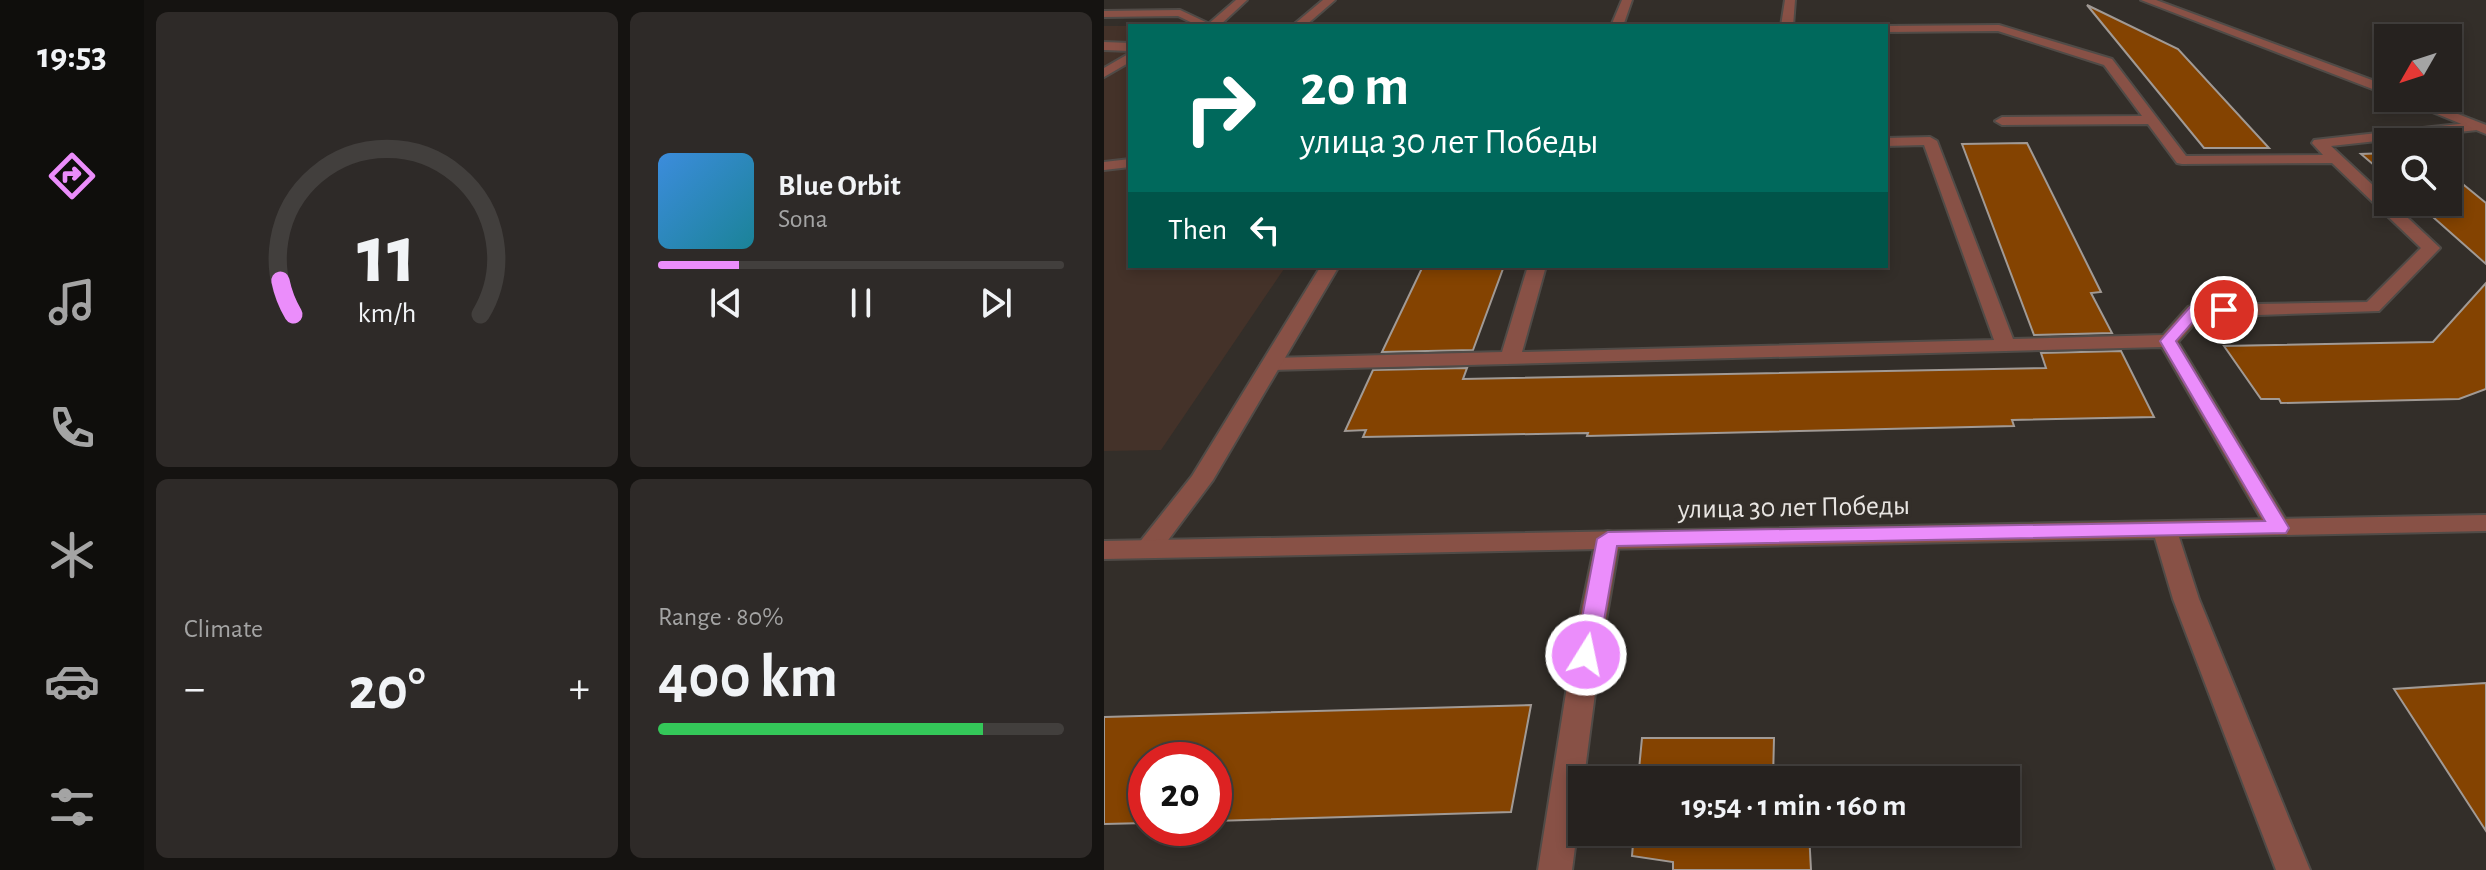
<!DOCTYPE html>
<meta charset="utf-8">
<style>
:root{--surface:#26221f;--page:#2e2a28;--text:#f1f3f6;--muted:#a4a4a4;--line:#423f3d;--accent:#eb8dfb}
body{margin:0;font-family:"Alegreya Sans",sans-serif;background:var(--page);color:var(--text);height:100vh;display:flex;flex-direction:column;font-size:30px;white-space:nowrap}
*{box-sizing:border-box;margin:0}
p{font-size:26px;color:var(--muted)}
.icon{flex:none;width:44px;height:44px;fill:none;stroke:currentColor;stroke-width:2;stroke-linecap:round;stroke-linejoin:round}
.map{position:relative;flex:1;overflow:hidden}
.side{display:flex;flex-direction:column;gap:12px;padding:12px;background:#151311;width:960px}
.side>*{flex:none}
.hud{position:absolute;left:24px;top:24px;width:760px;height:244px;border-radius:0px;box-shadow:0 4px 12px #0003,0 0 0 2px var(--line);background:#00695c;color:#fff;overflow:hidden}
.needle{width:52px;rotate:231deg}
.fabs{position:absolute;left:1270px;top:24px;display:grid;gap:16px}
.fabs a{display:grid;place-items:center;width:88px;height:88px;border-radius:0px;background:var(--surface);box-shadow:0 4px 12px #0003,0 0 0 2px var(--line);font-size:40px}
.speed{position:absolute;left:24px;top:742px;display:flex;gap:16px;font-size:40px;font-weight:700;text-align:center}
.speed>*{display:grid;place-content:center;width:104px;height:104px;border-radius:50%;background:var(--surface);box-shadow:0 4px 12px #0003,0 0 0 2px var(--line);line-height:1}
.speed .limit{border:12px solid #d22;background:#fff;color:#111}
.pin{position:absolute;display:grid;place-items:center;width:68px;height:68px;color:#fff;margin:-34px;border:4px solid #fff;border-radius:50%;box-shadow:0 2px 8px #0007}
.me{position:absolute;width:88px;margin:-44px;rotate:10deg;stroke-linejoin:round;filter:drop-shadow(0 0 6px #0008)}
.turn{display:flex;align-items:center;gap:28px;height:168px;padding:0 40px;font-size:36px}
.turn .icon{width:104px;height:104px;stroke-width:2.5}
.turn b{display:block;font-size:56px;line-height:68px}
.then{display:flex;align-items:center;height:76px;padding:0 40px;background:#0003;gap:16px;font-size:30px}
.big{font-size:60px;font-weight:600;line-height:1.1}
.side .widget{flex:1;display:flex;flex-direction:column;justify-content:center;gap:12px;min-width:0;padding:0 28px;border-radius:12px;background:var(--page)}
.side .dial{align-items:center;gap:0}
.dial svg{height:208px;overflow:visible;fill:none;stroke:var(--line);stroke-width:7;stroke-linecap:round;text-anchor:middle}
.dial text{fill:var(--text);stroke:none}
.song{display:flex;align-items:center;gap:24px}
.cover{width:96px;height:96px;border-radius:12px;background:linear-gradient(135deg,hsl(210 70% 55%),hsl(190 70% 35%))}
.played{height:8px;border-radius:4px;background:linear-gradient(90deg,var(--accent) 20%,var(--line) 20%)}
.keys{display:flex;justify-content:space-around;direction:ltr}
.heat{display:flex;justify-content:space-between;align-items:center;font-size:44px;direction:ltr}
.charge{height:12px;border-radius:6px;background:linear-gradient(90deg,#34c759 80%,var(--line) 0)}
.side .tiles{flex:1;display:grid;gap:12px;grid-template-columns:repeat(2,1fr)}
.trip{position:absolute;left:464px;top:766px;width:452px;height:80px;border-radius:0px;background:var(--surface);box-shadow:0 4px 12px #0003,0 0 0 2px var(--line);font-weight:600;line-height:80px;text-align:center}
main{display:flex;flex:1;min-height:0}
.menu{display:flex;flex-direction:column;width:144px;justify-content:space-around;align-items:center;background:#0f0e0c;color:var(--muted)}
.menu .icon{width:56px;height:56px}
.menu .selected{color:var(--accent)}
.menu b{font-size:36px;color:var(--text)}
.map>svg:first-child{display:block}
.education{fill:#443229}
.building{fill:#844301;stroke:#a19a95;stroke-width:2}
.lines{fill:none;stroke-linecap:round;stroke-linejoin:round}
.service-casing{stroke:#504b47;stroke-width:4}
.minor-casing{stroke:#504b47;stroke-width:4}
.tertiary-casing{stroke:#504b47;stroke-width:4}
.service{fill:#885146;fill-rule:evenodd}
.minor{fill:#885146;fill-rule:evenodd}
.tertiary{fill:#885146;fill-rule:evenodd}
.route{fill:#eb8dfb;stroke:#995ca3;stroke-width:2}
.labels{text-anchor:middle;stroke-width:8;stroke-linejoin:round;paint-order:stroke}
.street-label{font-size:28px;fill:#e8e5e2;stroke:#332e29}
</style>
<main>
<nav class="menu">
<b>19:53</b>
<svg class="icon selected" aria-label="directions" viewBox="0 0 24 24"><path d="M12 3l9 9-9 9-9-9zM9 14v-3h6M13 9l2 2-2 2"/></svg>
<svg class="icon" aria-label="music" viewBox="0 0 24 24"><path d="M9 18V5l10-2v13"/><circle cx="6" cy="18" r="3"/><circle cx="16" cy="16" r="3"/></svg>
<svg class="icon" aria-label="phone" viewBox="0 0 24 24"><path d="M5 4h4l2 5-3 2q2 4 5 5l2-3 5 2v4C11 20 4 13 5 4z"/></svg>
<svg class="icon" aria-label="climate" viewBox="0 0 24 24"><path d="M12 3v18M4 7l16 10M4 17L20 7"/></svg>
<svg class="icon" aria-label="car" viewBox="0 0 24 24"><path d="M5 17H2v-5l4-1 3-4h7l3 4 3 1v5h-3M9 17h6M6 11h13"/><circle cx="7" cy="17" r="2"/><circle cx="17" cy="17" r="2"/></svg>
<svg class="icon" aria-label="filters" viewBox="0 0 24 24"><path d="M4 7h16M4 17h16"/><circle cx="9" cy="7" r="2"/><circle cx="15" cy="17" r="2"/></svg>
</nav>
<section class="side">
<div class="tiles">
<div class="widget dial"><svg viewBox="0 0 100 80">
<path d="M14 69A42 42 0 1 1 86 69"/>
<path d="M14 69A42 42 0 0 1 9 56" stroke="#eb8dfb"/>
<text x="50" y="56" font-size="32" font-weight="700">11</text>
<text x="50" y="72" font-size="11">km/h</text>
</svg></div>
<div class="widget">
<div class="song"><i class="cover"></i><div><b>Blue Orbit</b><p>Sona</p></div></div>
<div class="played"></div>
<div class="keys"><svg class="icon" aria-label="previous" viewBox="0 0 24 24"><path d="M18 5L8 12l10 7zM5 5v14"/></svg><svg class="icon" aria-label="pause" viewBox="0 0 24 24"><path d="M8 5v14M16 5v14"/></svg><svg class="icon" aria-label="next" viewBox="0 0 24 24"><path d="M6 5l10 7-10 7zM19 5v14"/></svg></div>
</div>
<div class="widget"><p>Climate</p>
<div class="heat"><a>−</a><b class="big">20°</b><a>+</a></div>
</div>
<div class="widget"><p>Range · 80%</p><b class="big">400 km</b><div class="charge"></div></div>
</div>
</section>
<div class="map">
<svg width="1382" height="870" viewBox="0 0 1382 870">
<rect width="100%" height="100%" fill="#332e29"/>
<path class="education" d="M 0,26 L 26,26 L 26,266 L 182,266 L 57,450 L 0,451 Z"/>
<path class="building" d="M 983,5 L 1074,49 L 1165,148 L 1100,148 Z
M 923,143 L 997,292 L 987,293 L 1008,333 L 930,335 L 858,144 Z
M 1284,153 L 1284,177 L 1257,154 Z
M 1344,172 L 1382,203 L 1382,264 L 1312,202 L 1344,202 Z
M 319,266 L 400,266 L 369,350 L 278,352 Z
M 1382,283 L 1382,389 L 1355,399 L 1177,403 L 1175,399 L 1157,399 L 1120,346 L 1329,342 Z
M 1017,351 L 1050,417 L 908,420 L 910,426 L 483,436 L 484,433 L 259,437 L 262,430 L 241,431 L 269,370 L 363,368 L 359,379 L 942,368 L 937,353 Z
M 1382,683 L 1382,831 L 1290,689 Z
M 427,705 L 407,812 L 110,821 L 110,760 L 42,760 L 42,823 L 0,824 L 0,717 Z
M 538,738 L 670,738 L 669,780 L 534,780 Z
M 530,832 L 705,832 L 707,870 L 569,870 L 569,862 L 528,856 Z"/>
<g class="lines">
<defs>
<path id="service" d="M 132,0 L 143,0 L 115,26 L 102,26 Z
M 219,0 L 231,0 L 201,26 L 188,26 Z
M 518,0 L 528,0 L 519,26 L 507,26 Z
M 681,0 L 691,0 L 689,26 L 677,26 Z
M 895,25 L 1008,59 L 1082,156 L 1219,155 L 1208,143 L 1210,140 L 1373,122 L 1380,126 L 1373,130 L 1227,146 L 1336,248 L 1275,311 L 1096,317 L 1074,342 L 1187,528 L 1184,534 L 1166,534 L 1058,347 L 167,370 L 157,364 L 167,358 L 398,352 L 424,266 L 442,266 L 418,352 L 890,340 L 820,145 L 782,146 L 782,138 L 826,137 L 833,141 L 909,339 L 1059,335 L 1084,307 L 1091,305 L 1263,302 L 1317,248 L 1228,163 L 1078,164 L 1073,163 L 1044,124 L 898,125 L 891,121 L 898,117 L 1038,116 L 1000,65 L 894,31 L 782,32 L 780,26 Z
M 0,42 L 26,43 L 26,51 L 0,50 Z
M 26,53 L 26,62 L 0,77 L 0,68 Z
M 26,159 L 26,167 L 0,170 L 0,162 Z
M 504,531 L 513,533 L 516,539 L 496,655 L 468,870 L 434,870 L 468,655 L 492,539 L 495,533 Z"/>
<path id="minor" d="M 76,10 L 110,26 L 95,26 L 74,16 L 0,17 L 0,11 Z
M 217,266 L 235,266 L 109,480 L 53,555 L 44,558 L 35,555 L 32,549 L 35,543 L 88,476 Z"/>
<path id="tertiary" d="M 1037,0 L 1052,0 L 1284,86 L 1284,95 Z
M 1294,98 L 1313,98 L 1382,125 L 1382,134 Z
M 1382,515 L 1382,531 L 1075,537 L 1095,599 L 1206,870 L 1172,870 L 1069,599 L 1051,538 L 0,559 L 0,541 Z"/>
</defs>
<use href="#service" class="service-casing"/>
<use href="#minor" class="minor-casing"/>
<use href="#tertiary" class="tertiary-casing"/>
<use href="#service" class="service"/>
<use href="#minor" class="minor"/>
<use href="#tertiary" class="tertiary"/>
</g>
<path class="route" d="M 1120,305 L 1126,307 L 1126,313 L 1095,315 L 1072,341 L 1185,528 L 1182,533 L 513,546 L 494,655 L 491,661 L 482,664 L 474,661 L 471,655 L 493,539 L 504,532 L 1161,521 L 1056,341 L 1086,307 Z"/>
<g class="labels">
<g class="street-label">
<text transform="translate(690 506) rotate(-1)" y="10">улица 30 лет Победы</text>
</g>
</g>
</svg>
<div class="fabs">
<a><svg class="needle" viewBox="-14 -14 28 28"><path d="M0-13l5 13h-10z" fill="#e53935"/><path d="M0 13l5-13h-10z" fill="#a4a4a4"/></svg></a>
<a><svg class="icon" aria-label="search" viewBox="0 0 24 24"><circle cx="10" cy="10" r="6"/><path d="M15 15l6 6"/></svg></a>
</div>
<div class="speed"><div class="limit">20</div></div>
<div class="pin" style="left:1120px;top:310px;background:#d93025"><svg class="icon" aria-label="arrive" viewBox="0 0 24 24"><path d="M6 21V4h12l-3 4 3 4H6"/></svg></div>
<svg class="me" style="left:482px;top:655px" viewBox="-20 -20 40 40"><circle r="17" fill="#eb8dfb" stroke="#fff" stroke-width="3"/><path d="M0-11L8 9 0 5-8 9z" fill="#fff"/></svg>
<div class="trip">19:54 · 1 min · 160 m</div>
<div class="hud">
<div class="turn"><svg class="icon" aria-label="right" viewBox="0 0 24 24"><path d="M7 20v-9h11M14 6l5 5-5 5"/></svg><div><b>20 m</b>улица 30 лет Победы</div></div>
<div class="then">Then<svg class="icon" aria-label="left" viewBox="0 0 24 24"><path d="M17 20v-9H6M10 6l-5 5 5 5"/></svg></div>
</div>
</div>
</main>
